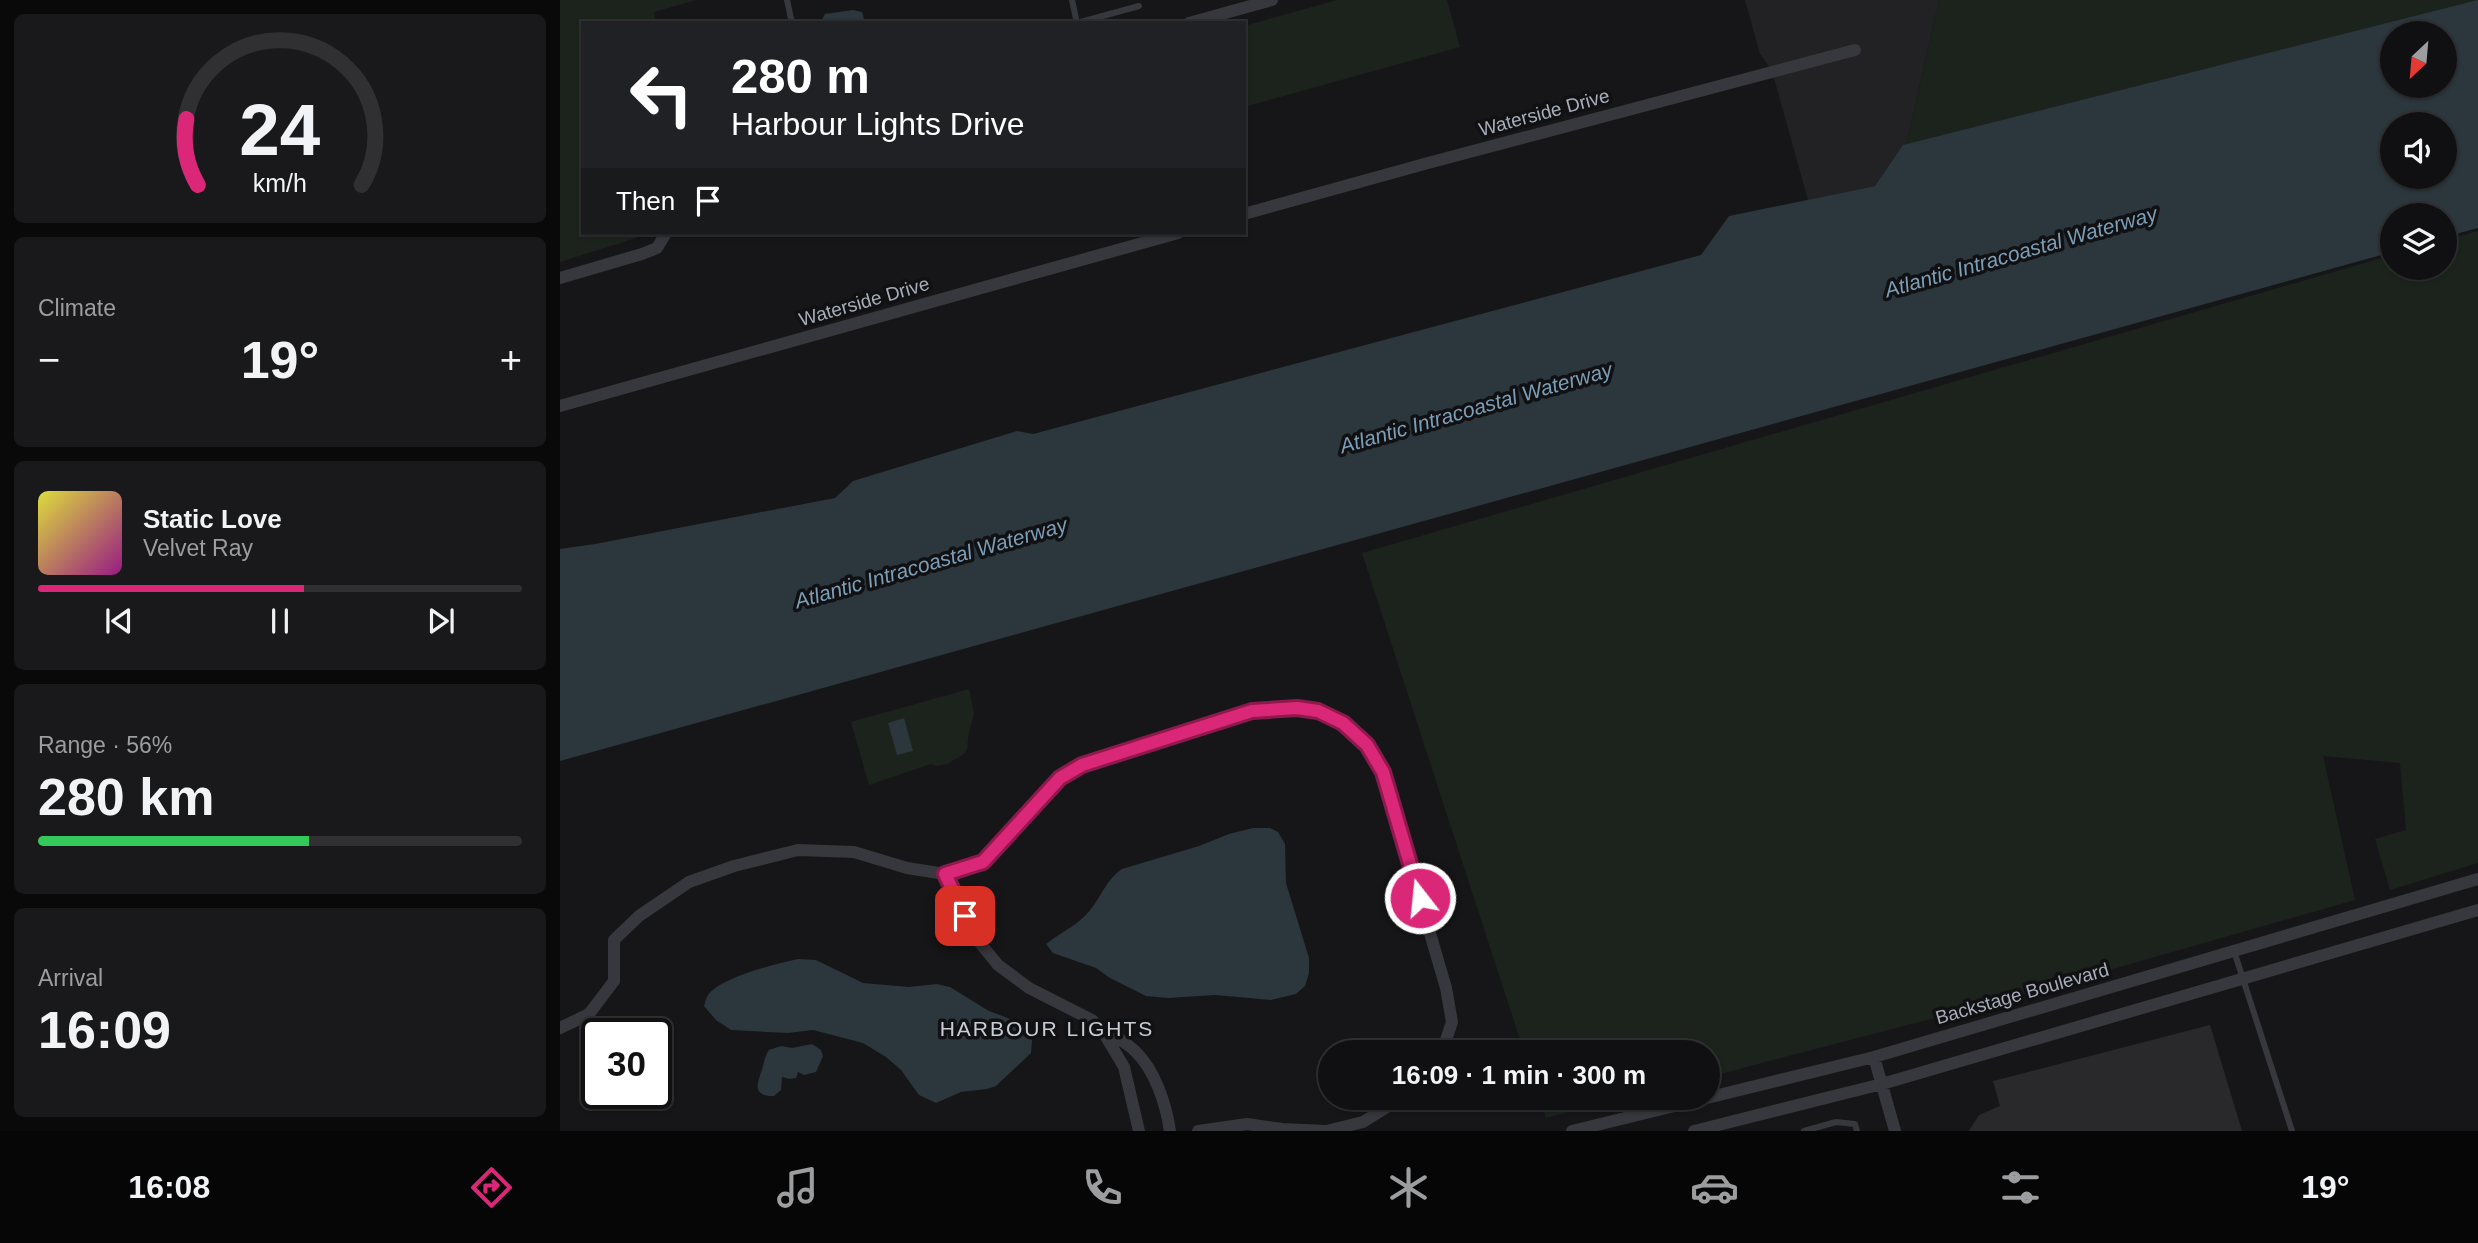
<!DOCTYPE html>
<meta charset="utf-8">
<style>
:root{--surface:#101012;--page:#19191b;--text:#f1f3f6;--muted:#9c9d9f;--line:#303032;--accent:#db2777}
body{margin:0;font-family:Helvetica,sans-serif;background:var(--page);color:var(--text);height:100vh;display:flex;flex-direction:column;font-size:26px;white-space:nowrap}
*{box-sizing:border-box;margin:0}
p{font-size:23px;color:var(--muted)}
.icon{flex:none;width:38px;height:38px;fill:none;stroke:currentColor;stroke-width:2;stroke-linecap:round;stroke-linejoin:round}
.map{position:relative;flex:1;overflow:hidden}
.panel{display:flex;flex-direction:column;gap:14px;padding:14px;background:#09090a;width:560px}
.panel>*{flex:none}
.guide{position:absolute;left:21px;top:21px;width:665px;height:214px;border-radius:0px;box-shadow:0 2px 5px #0004,0 0 0 2px var(--line);background:#202124;color:#fff;overflow:hidden}
.needle{width:46px;rotate:206deg}
.fabs{position:absolute;left:1820px;top:21px;display:grid;gap:14px}
.fabs a{display:grid;place-items:center;width:77px;height:77px;border-radius:50%;background:var(--surface);box-shadow:0 2px 5px #0004,0 0 0 2px var(--line);font-size:35px}
.speed{position:absolute;left:21px;top:1018px;display:flex;gap:14px;font-size:35px;font-weight:700;text-align:center}
.speed>*{display:grid;place-content:center;width:91px;height:91px;border-radius:50%;background:var(--surface);box-shadow:0 2px 5px #0004,0 0 0 2px var(--line);line-height:1}
.speed .limit{border:4px solid #111;border-radius:10px;background:#fff;color:#111}
.pin{position:absolute;display:grid;place-items:center;width:60px;height:60px;color:#fff;margin:-30px;border-radius:14px;box-shadow:0 4px 10px #0006}
.me{position:absolute;width:77px;margin:-38px;rotate:344deg;stroke-linejoin:round;filter:drop-shadow(0 0 5px #0008)}
.turn{display:flex;align-items:center;gap:24px;height:147px;padding:0 35px;font-size:32px}
.turn .icon{width:91px;height:91px;stroke-width:2.5}
.turn b{display:block;font-size:49px;line-height:60px}
.then{display:flex;align-items:center;height:66px;padding:0 35px;background:#0003;gap:14px;font-size:26px}
.big{font-size:52px;font-weight:700;line-height:1.1}
.panel .widget{flex:1;display:flex;flex-direction:column;justify-content:center;gap:10px;min-width:0;padding:0 24px;border-radius:10px;background:var(--page)}
.panel .dial{align-items:center;gap:0}
.dial svg{height:182px;overflow:visible;fill:none;stroke:var(--line);stroke-width:7;stroke-linecap:round;text-anchor:middle}
.dial text{fill:var(--text);stroke:none}
.song{display:flex;align-items:center;gap:21px}
.cover{width:84px;height:84px;border-radius:10px;background:linear-gradient(135deg,hsl(60 70% 55%),hsl(310 70% 35%))}
.played{height:7px;border-radius:4px;background:linear-gradient(90deg,var(--accent) 55%,var(--line) 55%)}
.keys{display:flex;justify-content:space-around;direction:ltr}
.heat{display:flex;justify-content:space-between;align-items:center;font-size:38px;direction:ltr}
.charge{height:10px;border-radius:5px;background:linear-gradient(90deg,#34c759 56%,var(--line) 0)}
.trip{position:absolute;left:758px;top:1040px;width:402px;height:70px;border-radius:35px;background:var(--surface);box-shadow:0 2px 5px #0004,0 0 0 2px var(--line);font-weight:700;line-height:70px;text-align:center}
.tab-bar{display:flex;height:112px;justify-content:space-around;align-items:center;background:#060607;color:var(--muted)}
.tab-bar .icon{width:49px;height:49px}
.tab-bar .current{color:var(--accent)}
.tab-bar b{font-size:32px;color:var(--text)}
main{display:flex;flex:1;min-height:0}
.map>svg:first-child{display:block}
.built{fill:#222225}
.green{fill:#1c231d}
.water{fill:#2b363d;fill-rule:evenodd}
.building{fill:#29292c}
.lines{fill:none;stroke-linecap:round;stroke-linejoin:round}
.lane{stroke:#37383d;stroke-width:6}
.street{stroke:#37383d;stroke-width:12}
.route-casing{stroke:#8e194d;stroke-width:18}
.route{stroke:#db2777;stroke-width:12}
.labels{text-anchor:middle;stroke-width:7;stroke-linejoin:round;paint-order:stroke}
.street-label{font-size:19px;fill:#a7adb9;stroke:#111113}
.water-label{font-size:21px;font-style:italic;fill:#7c9db6;stroke:#111113}
.neighbourhood-label{font-size:21px;letter-spacing:2px;fill:#c8ccd5;stroke:#111113}
</style>
<main>
<section class="panel">
<div class="widget dial"><svg viewBox="0 0 100 80">
<path d="M14 69A42 42 0 1 1 86 69"/>
<path d="M14 69A42 42 0 0 1 9 40" stroke="#db2777"/>
<text x="50" y="56" font-size="32" font-weight="700">24</text>
<text x="50" y="72" font-size="11">km/h</text>
</svg></div>
<div class="widget"><p>Climate</p>
<div class="heat"><a>−</a><b class="big">19°</b><a>+</a></div>
</div>
<div class="widget">
<div class="song"><i class="cover"></i><div><b>Static Love</b><p>Velvet Ray</p></div></div>
<div class="played"></div>
<div class="keys"><svg class="icon" aria-label="previous" viewBox="0 0 24 24"><path d="M18 5L8 12l10 7zM5 5v14"/></svg><svg class="icon" aria-label="pause" viewBox="0 0 24 24"><path d="M8 5v14M16 5v14"/></svg><svg class="icon" aria-label="next" viewBox="0 0 24 24"><path d="M6 5l10 7-10 7zM19 5v14"/></svg></div>
</div>
<div class="widget"><p>Range · 56%</p><b class="big">280 km</b><div class="charge"></div></div>
<div class="widget"><p>Arrival</p><b class="big">16:09</b></div>
</section>
<div class="map">
<svg width="1918" height="1131" viewBox="0 0 1918 1131">
<rect width="100%" height="100%" fill="#161618"/>
<path class="built" d="M 1185,0 L 1379,0 L 1344,155 L 1315,186 L 1248,200 L 1212,71 L 1200,54 Z"/>
<path class="green" d="M 0,0 L 136,0 L 94,12 L 96,23 L 23,23 L 23,233 L 78,233 L 76,238 L 0,262 Z
M 777,0 L 887,0 L 900,47 L 684,107 L 684,26 Z
M 1379,0 L 1918,0 L 1918,7 L 1344,155 Z
M 1918,231 L 1918,863 L 1830,890 L 1815,839 L 1846,830 L 1840,763 L 1763,756 L 1795,900 L 1451,998 L 1148,1077 L 1148,1052 L 964,1052 L 802,553 L 1832,255 L 1832,268 L 1885,268 L 1885,240 Z
M 409,689 L 414,714 L 409,732 L 407,749 L 404,754 L 387,764 L 377,766 L 371,764 L 309,785 L 291,722 Z
M 979,1097 L 1067,1097 L 986,1118 Z"/>
<path class="water" d="M 1918,0 L 1918,228 L 1885,237 L 1885,215 L 1832,215 L 1832,252 L 0,761 L 0,549 L 35,544 L 275,498 L 293,481 L 457,431 L 473,434 L 1141,255 L 1169,216 L 1315,186 L 1343,145 ZM 1885,33 L 1885,86 L 1832,86 L 1832,33 ZM 1885,124 L 1885,177 L 1832,177 L 1832,124 Z
M 293,10 L 302,12 L 305,23 L 260,23 L 265,14 Z
M 344,718 L 353,751 L 337,755 L 328,723 Z
M 693,828 L 710,828 L 718,832 L 725,844 L 726,883 L 749,958 L 749,973 L 745,986 L 736,994 L 711,1000 L 655,995 L 608,998 L 586,996 L 550,978 L 536,968 L 493,953 L 486,944 C 501,932 519,925 531,909 C 542,895 546,880 562,869 L 639,846 L 669,834 Z
M 238,959 L 256,960 L 303,983 L 349,987 L 377,984 L 390,987 L 429,1011 L 461,1023 L 468,1031 L 472,1041 L 471,1053 L 436,1086 L 427,1089 L 401,1092 L 376,1103 L 359,1095 L 341,1070 L 326,1057 L 303,1043 L 253,1030 L 228,1033 L 171,1030 L 156,1020 L 144,1006 C 145,1003 146,998 148,995 C 162,977 215,964 238,959 Z
M 252,1044 L 261,1050 L 263,1056 L 256,1072 L 244,1075 L 238,1072 L 236,1078 L 229,1079 L 222,1077 L 221,1090 L 214,1096 C 189,1096 199,1081 203,1066 C 205,1059 205,1056 209,1050 L 221,1046 L 232,1048 Z"/>
<path class="building" d="M 1650,1025 L 1682,1131 L 1409,1131 L 1419,1115 L 1440,1106 L 1433,1081 Z"/>
<g class="lines">
<path class="lane" d="M 227,0 L 232,23
M 512,0 L 517,23
M 517,23 L 579,6
M 1674,951 L 1732,1131
M 1244,1131 L 1276,1122 L 1295,1124 L 1297,1131"/>
<path class="street" d="M 629,23 L 712,0
M 684,214 L 868,163 L 1295,50
M 0,278 L 82,254 L 97,248 L 106,233
M 0,406 L 618,233
M 385,874 L 423,862 L 500,778 L 522,765 C 555,754 587,744 620,734 C 661,721 713,699 757,711 C 788,720 807,745 823,772 L 886,988 L 892,1022 L 882,1052
M 0,1028 L 29,1014 L 54,981 L 54,940 L 79,916 L 129,882 L 174,866 L 238,850 L 294,852 L 347,868 L 385,874 L 415,937 L 438,965 L 469,988 L 532,1020 L 542,1030 L 564,1067 L 579,1131
M 542,1030 C 554,1036 566,1042 575,1051 C 595,1070 606,1104 610,1131
M 1314,1057 L 1335,1131
M 638,1131 L 687,1124 L 722,1129 L 766,1131 L 803,1122 L 843,1097
M 1012,1131 L 1314,1057 L 1918,879
M 1134,1131 L 1322,1084 L 1918,910"/>
</g>
<g class="lines">
<defs>
<path id="route" d="M 405,916 L 385,874 L 423,862 L 500,778 L 522,765 L 692,711 L 737,708 L 758,711 L 783,723 L 807,745 L 823,772 L 860,898"/>
</defs>
<use href="#route" class="route-casing"/>
<use href="#route" class="route"/>
</g>
<g class="labels">
<g class="street-label">
<text transform="translate(984 112) rotate(-15)" y="7">Waterside Drive</text>
<text transform="translate(304 301) rotate(-16)" y="7">Waterside Drive</text>
<text transform="translate(1462 993) rotate(-16)" y="7">Backstage Boulevard</text>
</g>
<g class="water-label">
<text transform="translate(1461 252) rotate(-16)" y="7">Atlantic Intracoastal Waterway</text>
<text transform="translate(916 408) rotate(-16)" y="7">Atlantic Intracoastal Waterway</text>
<text transform="translate(371 563) rotate(-16)" y="7">Atlantic Intracoastal Waterway</text>
</g>
<g class="neighbourhood-label">
<text x="487" y="1036">HARBOUR LIGHTS</text>
</g>
</g>
</svg>
<div class="fabs">
<a><svg class="needle" viewBox="-14 -14 28 28"><path d="M0-13l5 13h-10z" fill="#e53935"/><path d="M0 13l5-13h-10z" fill="#9c9d9f"/></svg></a>
<a><svg class="icon" aria-label="sound" viewBox="0 0 24 24"><path d="M4 9h4l5-4v14l-5-4H4zM17 9q2 3 0 6"/></svg></a>
<a><svg class="icon" aria-label="layers" viewBox="0 0 24 24"><path d="M12 4l9 5-9 5-9-5zM3 14l9 5 9-5"/></svg></a>
</div>
<div class="speed"><div class="limit">30</div></div>
<div class="pin" style="left:405px;top:916px;background:#d93025"><svg class="icon" aria-label="arrive" viewBox="0 0 24 24"><path d="M6 21V4h12l-3 4 3 4H6"/></svg></div>
<svg class="me" style="left:860px;top:898px" viewBox="-20 -20 40 40"><circle r="17" fill="#db2777" stroke="#fff" stroke-width="3"/><path d="M0-11L8 9 0 5-8 9z" fill="#fff"/></svg>
<div class="trip">16:09 · 1 min · 300 m</div>
<div class="guide">
<div class="turn"><svg class="icon" aria-label="left" viewBox="0 0 24 24"><path d="M17 20v-9H6M10 6l-5 5 5 5"/></svg><div><b>280 m</b>Harbour Lights Drive</div></div>
<div class="then">Then<svg class="icon" aria-label="arrive" viewBox="0 0 24 24"><path d="M6 21V4h12l-3 4 3 4H6"/></svg></div>
</div>
</div>
</main>
<nav class="tab-bar">
<b>16:08</b>
<svg class="icon current" aria-label="directions" viewBox="0 0 24 24"><path d="M12 3l9 9-9 9-9-9zM9 14v-3h6M13 9l2 2-2 2"/></svg>
<svg class="icon" aria-label="music" viewBox="0 0 24 24"><path d="M9 18V5l10-2v13"/><circle cx="6" cy="18" r="3"/><circle cx="16" cy="16" r="3"/></svg>
<svg class="icon" aria-label="phone" viewBox="0 0 24 24"><path d="M5 4h4l2 5-3 2q2 4 5 5l2-3 5 2v4C11 20 4 13 5 4z"/></svg>
<svg class="icon" aria-label="climate" viewBox="0 0 24 24"><path d="M12 3v18M4 7l16 10M4 17L20 7"/></svg>
<svg class="icon" aria-label="car" viewBox="0 0 24 24"><path d="M5 17H2v-5l4-1 3-4h7l3 4 3 1v5h-3M9 17h6M6 11h13"/><circle cx="7" cy="17" r="2"/><circle cx="17" cy="17" r="2"/></svg>
<svg class="icon" aria-label="filters" viewBox="0 0 24 24"><path d="M4 7h16M4 17h16"/><circle cx="9" cy="7" r="2"/><circle cx="15" cy="17" r="2"/></svg>
<b>19°</b>
</nav>
